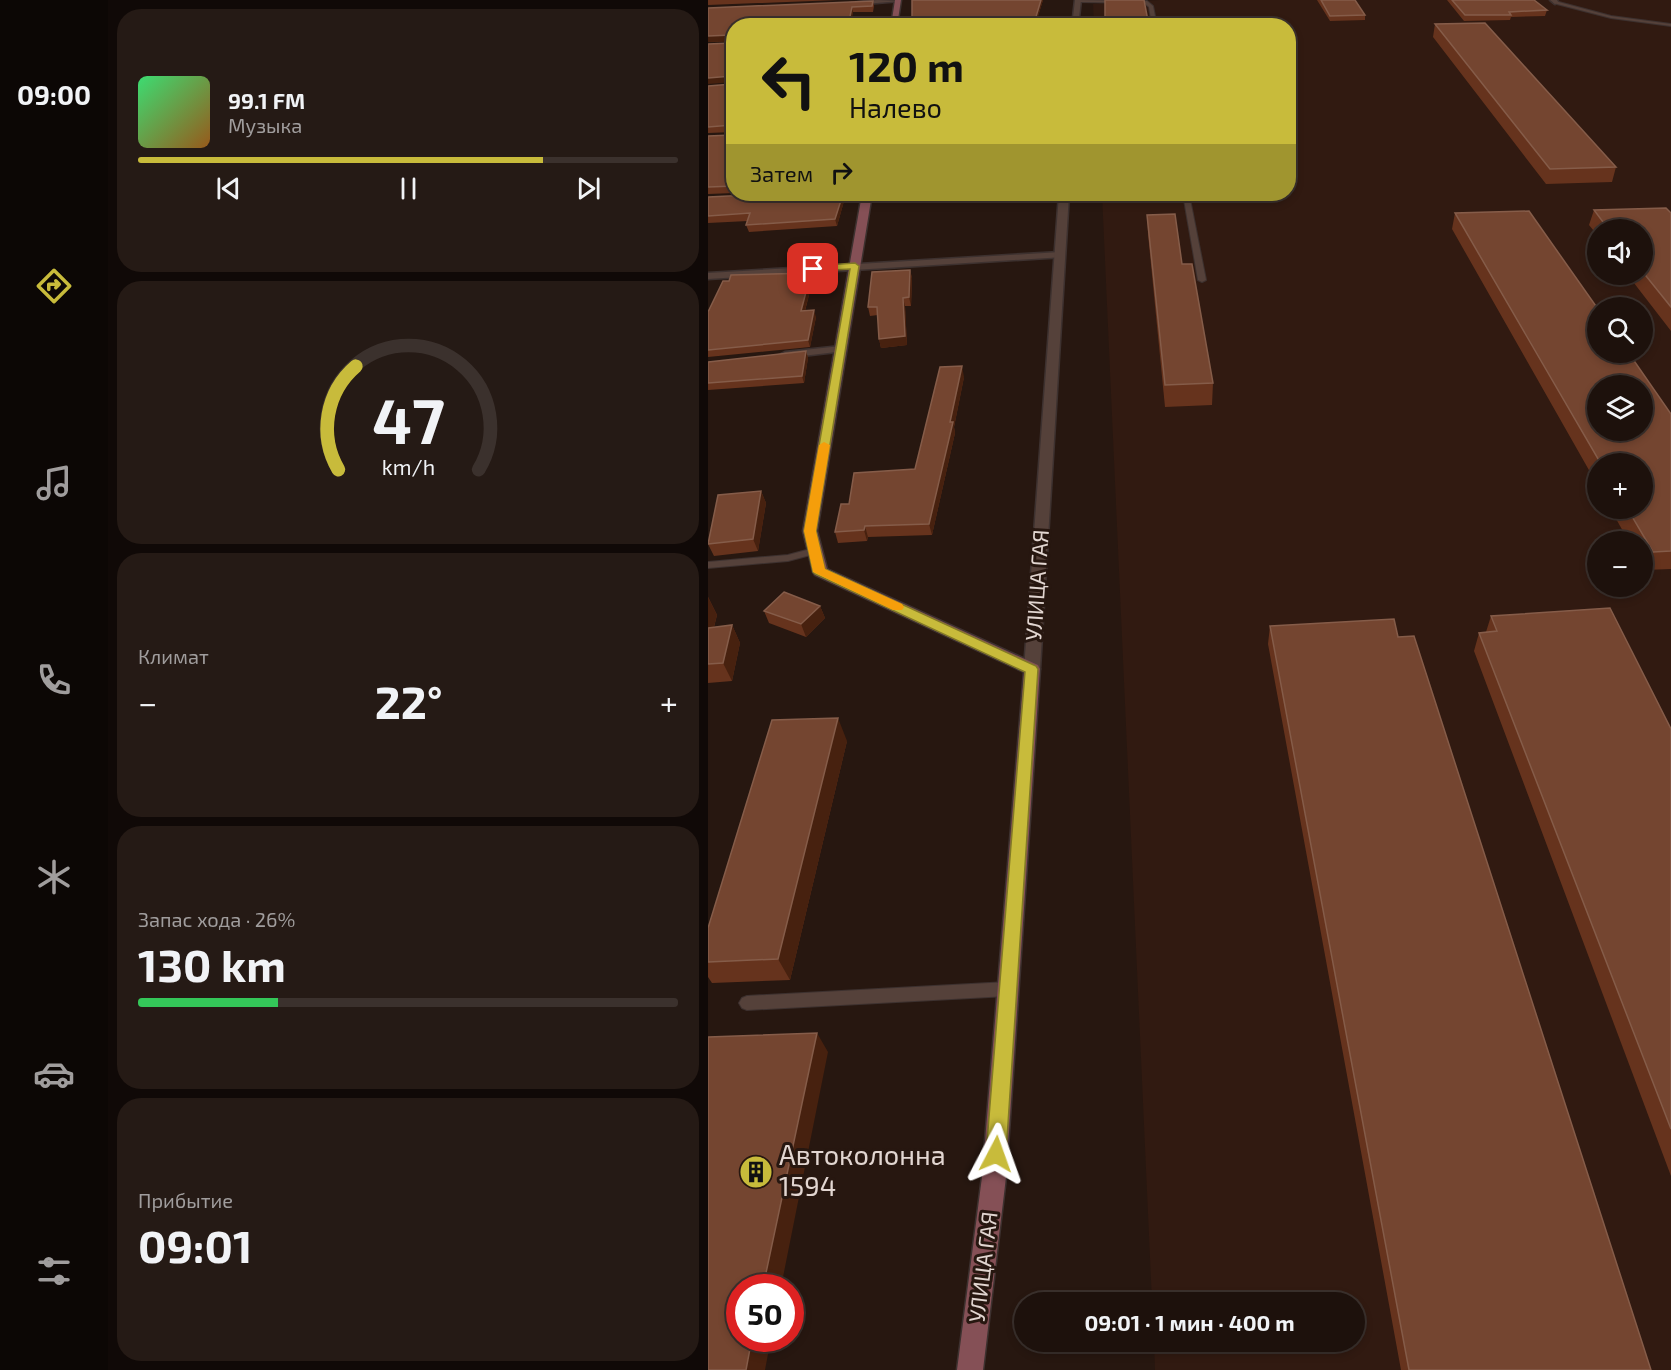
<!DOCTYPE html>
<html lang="ru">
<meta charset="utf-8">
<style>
:root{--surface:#1d110c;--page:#251a15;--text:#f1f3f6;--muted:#a09d9d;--line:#3b312d;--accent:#c8bb3b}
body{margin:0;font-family:"Exo 2",sans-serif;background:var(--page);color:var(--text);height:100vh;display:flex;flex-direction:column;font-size:22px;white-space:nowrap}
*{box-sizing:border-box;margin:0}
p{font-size:20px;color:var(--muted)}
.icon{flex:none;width:33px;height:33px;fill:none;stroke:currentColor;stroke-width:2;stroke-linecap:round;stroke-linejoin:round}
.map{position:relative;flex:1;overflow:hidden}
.sheet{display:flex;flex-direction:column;gap:9px;padding:9px;background:#100907;width:600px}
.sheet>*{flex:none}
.banner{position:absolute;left:18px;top:18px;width:570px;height:183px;border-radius:24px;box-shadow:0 3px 9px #0003,0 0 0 2px var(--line);background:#c8bb3b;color:#111;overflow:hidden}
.tools{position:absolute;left:879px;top:219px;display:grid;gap:12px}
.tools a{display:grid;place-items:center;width:66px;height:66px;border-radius:50%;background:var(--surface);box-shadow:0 3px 9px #0003,0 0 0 2px var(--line);font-size:30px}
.speed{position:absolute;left:18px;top:1274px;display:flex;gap:12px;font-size:30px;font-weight:700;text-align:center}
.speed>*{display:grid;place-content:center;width:78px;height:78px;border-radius:50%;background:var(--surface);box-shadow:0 3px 9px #0003,0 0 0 2px var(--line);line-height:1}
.speed .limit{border:9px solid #d22;background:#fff;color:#111}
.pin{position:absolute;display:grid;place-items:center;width:51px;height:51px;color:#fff;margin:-26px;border-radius:12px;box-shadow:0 3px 9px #0006}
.me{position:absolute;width:66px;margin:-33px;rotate:4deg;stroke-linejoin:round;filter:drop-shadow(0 0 4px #0008)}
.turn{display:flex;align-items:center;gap:21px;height:126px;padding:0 24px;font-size:27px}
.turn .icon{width:78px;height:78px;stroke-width:2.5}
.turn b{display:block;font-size:42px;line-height:51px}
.then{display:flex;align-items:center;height:57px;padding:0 24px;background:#0003;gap:12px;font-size:22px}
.big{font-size:45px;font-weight:700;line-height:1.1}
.sheet .card{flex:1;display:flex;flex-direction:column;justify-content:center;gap:9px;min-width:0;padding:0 21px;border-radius:24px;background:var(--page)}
.sheet .dial{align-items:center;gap:0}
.dial svg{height:156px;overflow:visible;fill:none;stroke:var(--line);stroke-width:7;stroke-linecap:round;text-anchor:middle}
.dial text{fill:var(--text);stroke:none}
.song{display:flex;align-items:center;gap:18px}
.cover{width:72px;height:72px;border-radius:9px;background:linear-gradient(135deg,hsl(140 70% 55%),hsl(30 70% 35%))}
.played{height:6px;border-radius:3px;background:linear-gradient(90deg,var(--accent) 75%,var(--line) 75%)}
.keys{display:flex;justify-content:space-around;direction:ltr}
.heat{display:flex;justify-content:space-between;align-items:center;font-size:33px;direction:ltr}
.charge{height:9px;border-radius:4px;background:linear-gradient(90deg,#34c759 26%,var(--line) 0)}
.trip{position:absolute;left:306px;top:1292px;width:351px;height:60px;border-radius:30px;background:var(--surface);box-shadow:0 3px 9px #0003,0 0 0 2px var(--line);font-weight:700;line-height:60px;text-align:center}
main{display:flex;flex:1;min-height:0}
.tabs{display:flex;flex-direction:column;width:108px;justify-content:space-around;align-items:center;background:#0c0705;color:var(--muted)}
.tabs .icon{width:42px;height:42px}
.tabs .selected{color:var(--accent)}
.tabs b{font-size:27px;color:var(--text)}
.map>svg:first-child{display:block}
.built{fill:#311a11;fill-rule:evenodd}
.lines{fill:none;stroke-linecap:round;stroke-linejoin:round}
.service-casing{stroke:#3d312f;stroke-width:2}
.minor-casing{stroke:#3d312f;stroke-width:3}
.tertiary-casing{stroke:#3d312f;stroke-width:3}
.secondary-casing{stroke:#3d312f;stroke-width:3}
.service{fill:#55413a;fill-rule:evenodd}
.minor{fill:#55413a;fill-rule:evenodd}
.tertiary{fill:#55413a;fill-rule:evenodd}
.secondary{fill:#855056;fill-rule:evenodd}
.wall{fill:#66331d}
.shaded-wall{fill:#47210f}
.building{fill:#744530;stroke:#855c49;stroke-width:1.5;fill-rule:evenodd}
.route{fill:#c8bb3b;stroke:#827a26;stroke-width:1.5}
.slow{fill:#f59e0b}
.labels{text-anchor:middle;stroke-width:6;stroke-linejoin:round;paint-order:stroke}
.street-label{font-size:22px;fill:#e2d6d1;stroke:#271710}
.near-poi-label{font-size:27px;fill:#e2d6d1;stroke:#271710;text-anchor:start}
</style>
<main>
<nav class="tabs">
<b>09:00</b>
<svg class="icon selected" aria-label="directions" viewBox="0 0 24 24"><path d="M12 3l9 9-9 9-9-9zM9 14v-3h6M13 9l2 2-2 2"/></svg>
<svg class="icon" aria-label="music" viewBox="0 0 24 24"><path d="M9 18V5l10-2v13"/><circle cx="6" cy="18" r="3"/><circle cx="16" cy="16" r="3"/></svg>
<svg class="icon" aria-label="phone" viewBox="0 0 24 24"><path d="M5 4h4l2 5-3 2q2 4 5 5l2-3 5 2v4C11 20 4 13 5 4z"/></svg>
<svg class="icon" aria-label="climate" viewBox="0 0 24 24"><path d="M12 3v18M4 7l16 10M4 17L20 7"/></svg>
<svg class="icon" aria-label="car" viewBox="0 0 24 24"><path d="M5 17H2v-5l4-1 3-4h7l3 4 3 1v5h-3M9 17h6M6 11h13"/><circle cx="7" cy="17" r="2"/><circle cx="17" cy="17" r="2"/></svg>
<svg class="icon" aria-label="filters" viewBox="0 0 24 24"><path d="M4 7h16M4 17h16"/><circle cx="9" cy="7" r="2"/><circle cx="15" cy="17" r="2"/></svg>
</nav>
<section class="sheet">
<div class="card">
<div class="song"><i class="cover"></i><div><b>99.1 FM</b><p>Музыка</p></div></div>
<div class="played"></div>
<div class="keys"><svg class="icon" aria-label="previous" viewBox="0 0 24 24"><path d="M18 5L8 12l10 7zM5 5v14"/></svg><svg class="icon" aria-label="pause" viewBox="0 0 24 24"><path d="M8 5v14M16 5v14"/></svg><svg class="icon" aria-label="next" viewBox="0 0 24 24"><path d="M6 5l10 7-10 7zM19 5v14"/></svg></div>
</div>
<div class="card dial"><svg viewBox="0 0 100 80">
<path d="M14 69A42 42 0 1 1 86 69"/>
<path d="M14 69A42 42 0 0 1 23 16" stroke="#c8bb3b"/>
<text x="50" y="56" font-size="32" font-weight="700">47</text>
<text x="50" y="72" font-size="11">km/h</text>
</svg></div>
<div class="card"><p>Климат</p>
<div class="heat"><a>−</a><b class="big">22°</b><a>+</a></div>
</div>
<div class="card"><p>Запас хода · 26%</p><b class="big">130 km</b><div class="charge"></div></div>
<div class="card"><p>Прибытие</p><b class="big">09:01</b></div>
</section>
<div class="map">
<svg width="963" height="1370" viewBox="0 0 963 1370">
<rect width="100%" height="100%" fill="#271710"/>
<path class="built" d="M 451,0 L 963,0 L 963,1370 L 447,1370 L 446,1341 L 646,1341 L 646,1302 L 444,1302 L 394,194 L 580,194 L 580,26 L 386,25 L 385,4 ZM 890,230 L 934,230 L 934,274 L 890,274 ZM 890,308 L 934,308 L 934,352 L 890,352 ZM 890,386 L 934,386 L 934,430 L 890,430 ZM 890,464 L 934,464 L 934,508 L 890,508 ZM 890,542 L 934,542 L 934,586 L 890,586 Z"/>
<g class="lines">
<defs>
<path id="service" d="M 368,0 L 439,1 L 445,6 L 449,26 L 444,26 L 441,7 L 436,3 L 370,2 Z
M 847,1 L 903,16 L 963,24 L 963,26 L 903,18 L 845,3 Z
M 475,194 L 481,194 L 498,280 L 494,282 L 490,280 Z
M 106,548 L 111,551 L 110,553 L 80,561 L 0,568 L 0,562 L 80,555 Z
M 300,982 L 305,984 L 308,989 L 305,994 L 300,996 L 39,1010 L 34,1008 L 31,1003 L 34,998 L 39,996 Z"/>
<path id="minor" d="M 169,0 L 192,1 L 145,5 L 142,3 Z
M 842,0 L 849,0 L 850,2 L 847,4 Z
M 352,252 L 356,253 L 356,257 L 0,279 L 0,273 Z
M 133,346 L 137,347 L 137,351 L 77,358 L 71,355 L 77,352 Z"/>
<path id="tertiary" d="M 367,0 L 373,0 L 370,26 L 364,26 Z
M 351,194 L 361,194 L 332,669 L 330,673 L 318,673 L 316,669 Z"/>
<path id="secondary" d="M 187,0 L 193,0 L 189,26 L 183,26 Z
M 154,194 L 164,194 L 109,531 L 119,569 L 330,665 L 332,669 L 298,1177 L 275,1370 L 249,1370 L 274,1177 L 316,672 L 107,575 L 105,572 L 95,531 Z"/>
</defs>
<use href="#service" class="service-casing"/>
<use href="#minor" class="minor-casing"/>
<use href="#tertiary" class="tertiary-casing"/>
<use href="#secondary" class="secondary-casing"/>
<use href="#service" class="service"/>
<use href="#minor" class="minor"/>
<use href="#tertiary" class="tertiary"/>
<use href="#secondary" class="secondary"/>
</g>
<path class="wall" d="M 0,0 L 130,0 L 0,5 Z
M 204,0 L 335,0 L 327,26 L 204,26 Z
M 397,0 L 441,26 L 397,26 Z
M 609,0 L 647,0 L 657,15 L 657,20 L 622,21 Z
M 739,0 L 826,0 L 839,10 L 837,16 L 803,17 L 802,20 L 756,21 Z
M 165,1 L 166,6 L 165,12 L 145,12 L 142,26 L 26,26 L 26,41 L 0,42 L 0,8 Z
M 727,24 L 908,167 L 904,182 L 838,184 L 725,37 Z
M 26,83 L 26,132 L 0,133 L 0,86 L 24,84 Z
M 26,133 L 26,193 L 0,194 L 0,136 L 24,135 Z
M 138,194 L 129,226 L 41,232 L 38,225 L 40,221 L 0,223 L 0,197 Z
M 886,210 L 963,213 L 963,331 L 919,274 L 934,274 L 934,230 L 890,230 L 890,236 L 881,225 Z
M 747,213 L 963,414 L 963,569 L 937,570 L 934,566 L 934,542 L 921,542 L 902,508 L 934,508 L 934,464 L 890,464 L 890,486 L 744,229 Z
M 439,215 L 505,383 L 504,405 L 457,407 L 440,234 Z
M 202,270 L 204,278 L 203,306 L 197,306 L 199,345 L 173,348 L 171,339 L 170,315 L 162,316 L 160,307 Z
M 103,273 L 105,279 L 97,311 L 108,317 L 102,347 L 0,357 L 0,312 Z
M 98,351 L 100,358 L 96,383 L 0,390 L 0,362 Z
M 256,377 L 246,427 L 247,433 L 224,535 L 160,537 L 159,541 L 130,543 L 127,532 L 141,504 L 207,469 Z
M 53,491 L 58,503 L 50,551 L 6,556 L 0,544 Z
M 0,597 L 9,615 L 6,627 L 24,625 L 32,643 L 24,681 L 0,683 Z
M 112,606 L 117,618 L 98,637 L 61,623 L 56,611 Z
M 783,616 L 963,729 L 963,1176 L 766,651 L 771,633 L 778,632 Z
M 562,626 L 690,637 L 943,1370 L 693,1370 L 560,644 Z
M 139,741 L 82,980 L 4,983 L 0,977 L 0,928 Z"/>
<path class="shaded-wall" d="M 333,0 L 335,0 L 327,26 L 327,20 Z
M 144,7 L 145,12 L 142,26 L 140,26 Z
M 24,35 L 26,41 L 0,42 L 0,36 Z
M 24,76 L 26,82 L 0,84 L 0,78 Z
M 135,194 L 138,194 L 129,226 L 127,219 Z
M 202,270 L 204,278 L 203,306 L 201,297 Z
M 103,273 L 105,279 L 95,318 L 93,311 Z
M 195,298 L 197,306 L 199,345 L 173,348 L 171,339 Z
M 106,310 L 108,317 L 102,347 L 100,340 Z
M 98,351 L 100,358 L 96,383 L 94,376 Z
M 254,366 L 256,377 L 246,427 L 247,433 L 224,535 L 221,524 Z
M 53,491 L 58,503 L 50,551 L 45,539 Z
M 157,526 L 160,537 L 159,541 L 156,530 Z
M 0,597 L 9,615 L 1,646 L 0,645 Z
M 112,606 L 117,618 L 98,637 L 93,624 Z
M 24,625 L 32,643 L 24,681 L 15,663 Z
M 130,718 L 139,741 L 82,980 L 70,959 Z
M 109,1033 L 120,1052 L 73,1287 L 55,1287 Z
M 44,1338 L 63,1338 L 57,1370 L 38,1370 Z"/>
<path class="building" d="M 204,0 L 333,0 L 327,20 L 309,21 L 309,26 L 282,26 L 282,22 L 228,25 L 228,26 L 204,26 Z
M 397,0 L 436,0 L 441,26 L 412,26 L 411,22 L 397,22 Z
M 613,0 L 647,0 L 657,15 L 622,16 Z
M 744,0 L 826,0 L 839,10 L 801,12 L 803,15 L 757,15 Z
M 165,1 L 164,6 L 144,7 L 140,26 L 26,26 L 26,38 L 24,35 L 0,36 L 0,8 Z
M 777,23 L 908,167 L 842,169 L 727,24 Z
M 26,42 L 26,79 L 24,76 L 0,78 L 0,44 L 24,43 Z
M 26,83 L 26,130 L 24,125 L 0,127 L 0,86 L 24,84 Z
M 26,133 L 26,186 L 0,187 L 0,136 L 24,135 Z
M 62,194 L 135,194 L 127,219 L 38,225 L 42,213 L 0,216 L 0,197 Z
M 958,208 L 963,213 L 963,307 L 934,271 L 934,230 L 901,230 L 886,210 Z
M 821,211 L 890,309 L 890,352 L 920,352 L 963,414 L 963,551 L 945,552 L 919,508 L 934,508 L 934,464 L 893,464 L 747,213 ZM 890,386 L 934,386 L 934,430 L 890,430 Z
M 467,214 L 474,264 L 484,264 L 505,383 L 457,385 L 439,215 Z
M 202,270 L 201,297 L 195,298 L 197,336 L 171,339 L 169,307 L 160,307 L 164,272 Z
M 103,273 L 93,311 L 106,310 L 100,340 L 0,350 L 0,312 L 15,281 L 21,281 L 23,275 Z
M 98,351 L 94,376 L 0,383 L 0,362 Z
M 254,366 L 242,422 L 245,422 L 221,524 L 157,526 L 156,530 L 127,532 L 133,504 L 141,504 L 146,473 L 207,469 L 232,367 Z
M 53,491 L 45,539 L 0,544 L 10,495 Z
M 76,592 L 112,606 L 93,624 L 56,611 Z
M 902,608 L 963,729 L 963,1129 L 771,633 L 789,631 L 783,616 Z
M 686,619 L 690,637 L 706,636 L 943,1370 L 701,1370 L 562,626 Z
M 24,625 L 15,663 L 0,664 L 0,628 Z
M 130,718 L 70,959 L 0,962 L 0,928 L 64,720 Z
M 109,1033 L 55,1287 L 32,1287 L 32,1338 L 44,1338 L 38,1370 L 0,1370 L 0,1037 Z"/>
<path class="route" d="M 147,263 L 151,266 L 108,531 L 117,569 L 328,666 L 330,669 L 298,1154 L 295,1161 L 288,1164 L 281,1161 L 278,1154 L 317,672 L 107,574 L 105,572 L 96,531 L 142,269 L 105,271 L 101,269 L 105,266 Z"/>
<path class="slow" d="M 116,442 L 122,445 L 108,531 L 117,569 L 194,604 L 196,607 L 194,610 L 185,610 L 105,572 L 96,531 L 111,445 Z"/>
<defs>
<symbol id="building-disc" viewBox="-11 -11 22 22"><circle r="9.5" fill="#c8bb3b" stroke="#271710"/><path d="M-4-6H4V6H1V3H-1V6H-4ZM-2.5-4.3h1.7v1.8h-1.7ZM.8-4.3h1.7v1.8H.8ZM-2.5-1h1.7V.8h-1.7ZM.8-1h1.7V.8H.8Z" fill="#111"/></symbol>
</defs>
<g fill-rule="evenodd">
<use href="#building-disc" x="29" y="1153" width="38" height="38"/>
</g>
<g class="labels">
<g class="street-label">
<text transform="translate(329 585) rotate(-86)" y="8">УЛИЦА ГАЯ</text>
<text transform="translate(275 1267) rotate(-83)" y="8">УЛИЦА ГАЯ</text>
</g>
<g class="near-poi-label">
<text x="71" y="1165">Автоколонна<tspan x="71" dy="31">1594</tspan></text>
</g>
</g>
</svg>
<div class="tools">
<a><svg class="icon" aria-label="sound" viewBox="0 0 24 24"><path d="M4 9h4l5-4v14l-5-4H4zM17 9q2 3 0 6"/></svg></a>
<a><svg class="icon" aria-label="search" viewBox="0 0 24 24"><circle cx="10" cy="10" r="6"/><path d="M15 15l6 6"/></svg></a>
<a><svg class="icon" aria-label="layers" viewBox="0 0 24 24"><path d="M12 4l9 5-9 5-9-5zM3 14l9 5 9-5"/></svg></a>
<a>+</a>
<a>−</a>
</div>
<div class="speed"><div class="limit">50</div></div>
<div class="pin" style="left:105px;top:269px;background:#d93025"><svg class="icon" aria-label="arrive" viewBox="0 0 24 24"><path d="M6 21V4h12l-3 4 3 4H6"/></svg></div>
<svg class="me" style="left:288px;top:1154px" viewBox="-20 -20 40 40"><path d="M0-17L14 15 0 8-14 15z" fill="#c8bb3b" stroke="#fff" stroke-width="4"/></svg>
<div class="trip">09:01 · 1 мин · 400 m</div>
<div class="banner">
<div class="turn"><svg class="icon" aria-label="left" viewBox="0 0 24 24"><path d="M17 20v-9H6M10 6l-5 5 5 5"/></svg><div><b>120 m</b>Налево</div></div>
<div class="then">Затем<svg class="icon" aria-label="right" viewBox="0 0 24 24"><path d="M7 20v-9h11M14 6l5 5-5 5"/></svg></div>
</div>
</div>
</main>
